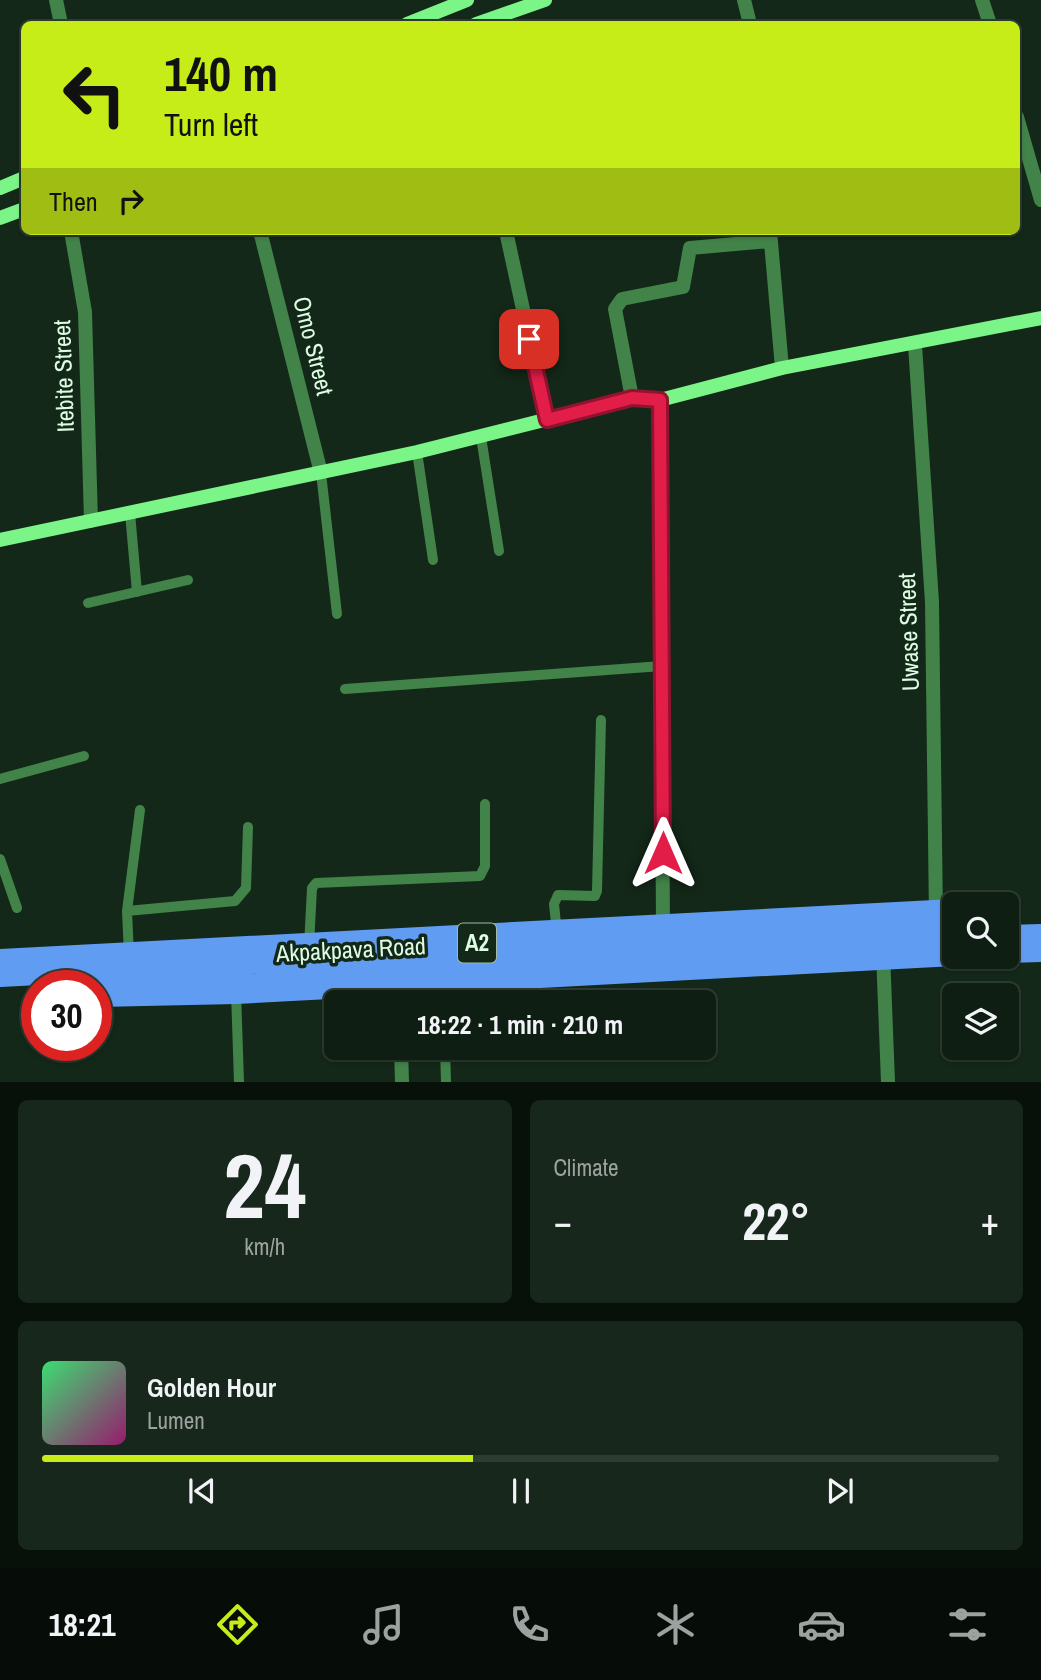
<!DOCTYPE html>
<meta charset="utf-8">
<style>
:root{--surface:#0e1e12;--page:#17271b;--text:#f1f3f6;--muted:#9ba29f;--line:#2e3c32;--accent:#c7ed18}
body{margin:0;font-family:"Archivo Narrow",sans-serif;background:var(--page);color:var(--text);height:100vh;display:flex;flex-direction:column;font-size:26px;white-space:nowrap}
*{box-sizing:border-box;margin:0}
p{font-size:23px;color:var(--muted)}
.icon{flex:none;width:38px;height:38px;fill:none;stroke:currentColor;stroke-width:2;stroke-linecap:round;stroke-linejoin:round}
.map{position:relative;height:1082px;overflow:hidden}
.side{display:flex;flex-direction:column;gap:18px;padding:18px;background:#08100a;flex:1}
.side>*{flex:none}
.banner{position:absolute;left:21px;top:21px;width:999px;height:214px;border-radius:10px;box-shadow:0 2px 5px #0004,0 0 0 2px var(--line);background:#c7ed18;color:#111;overflow:hidden}
.tools{position:absolute;left:942px;top:892px;display:grid;gap:14px}
.tools a{display:grid;place-items:center;width:77px;height:77px;border-radius:10px;background:var(--surface);box-shadow:0 2px 5px #0004,0 0 0 2px var(--line);font-size:35px}
.speed{position:absolute;left:21px;top:970px;display:flex;gap:14px;font-size:35px;font-weight:700;text-align:center}
.speed>*{display:grid;place-content:center;width:91px;height:91px;border-radius:50%;background:var(--surface);box-shadow:0 2px 5px #0004,0 0 0 2px var(--line);line-height:1}
.speed .limit{border:10px solid #d22;background:#fff;color:#111}
.pin{position:absolute;display:grid;place-items:center;width:60px;height:60px;color:#fff;margin:-30px;border-radius:14px;box-shadow:0 4px 10px #0006}
.me{position:absolute;width:77px;margin:-38px;rotate:0deg;stroke-linejoin:round;filter:drop-shadow(0 0 5px #0008)}
.turn{display:flex;align-items:center;gap:24px;height:147px;padding:0 28px;font-size:32px}
.turn .icon{width:91px;height:91px;stroke-width:2.5}
.turn b{display:block;font-size:49px;line-height:60px}
.then{display:flex;align-items:center;height:66px;padding:0 28px;background:#0003;gap:14px;font-size:26px}
.big{font-size:52px;font-weight:700;line-height:1.1}
.side .card{flex:1;display:flex;flex-direction:column;justify-content:center;gap:10px;min-width:0;padding:0 24px;border-radius:10px;background:var(--page)}
.side .dial{align-items:center;gap:0}
.dial b{font-size:91px;line-height:1}
.song{display:flex;align-items:center;gap:21px}
.cover{width:84px;height:84px;border-radius:10px;background:linear-gradient(135deg,hsl(140 70% 55%),hsl(320 70% 35%))}
.played{height:7px;border-radius:4px;background:linear-gradient(90deg,var(--accent) 45%,var(--line) 45%)}
.keys{display:flex;justify-content:space-around;direction:ltr}
.heat{display:flex;justify-content:space-between;align-items:center;font-size:38px;direction:ltr}
.side .tiles{flex:1;display:grid;gap:18px;grid-template-columns:1fr 1fr}
.card:last-child{grid-column:span 2}
.trip{position:absolute;left:324px;top:990px;width:392px;height:70px;border-radius:10px;background:var(--surface);box-shadow:0 2px 5px #0004,0 0 0 2px var(--line);font-weight:700;line-height:70px;text-align:center}
.tab-bar{display:flex;height:112px;justify-content:space-around;align-items:center;background:#060c07;color:var(--muted)}
.tab-bar .icon{width:49px;height:49px}
.tab-bar .selected{color:var(--accent)}
.tab-bar b{font-size:32px;color:var(--text)}
.map>svg:first-child{display:block}
.lines{fill:none;stroke-linecap:round;stroke-linejoin:round}
.lane{stroke:#418349;stroke-width:10}
.street{stroke:#418349;stroke-width:14}
.secondary{stroke:#7bf588;stroke-width:14}
.highway{stroke:#619cf3;stroke-width:38}
.route-casing{stroke:#92132f;stroke-width:18}
.route{stroke:#e11d48;stroke-width:12}
.labels{text-anchor:middle;stroke-width:7;stroke-linejoin:round;paint-order:stroke}
.shield{fill:#132818;stroke:#a0bca6;stroke-width:2}
.shield-label{font-size:23px;font-weight:bold;fill:#ddfce3}
.street-label{font-size:24px;fill:#ddfce3;stroke:#132818}
</style>
<div class="map">
<svg width="1041" height="1082" viewBox="0 0 1041 1082">
<rect width="100%" height="100%" fill="#132818"/>
<g class="lines">
<path class="lane" d="M 481,437 L 499,551
M 417,452 L 433,560
M 321,473 L 337,614
M 130,513 L 137,592
M 88,603 L 188,580
M 345,689 L 662,666
M 0,779 L 84,756
M 0,859 L 17,908
M 127,911 L 235,901 L 246,888 L 248,827
M 557,933 L 554,904 L 558,895 L 595,896 L 597,891 L 601,720
M 309,946 L 312,888 L 316,883 L 480,876 L 485,866 L 485,804
M 129,955 L 127,911 L 140,810
M 443,982 L 444,1003
M 236,992 L 239,1082
M 445,1048 L 446,1082"/>
<path class="street" d="M 56,0 L 61,24
M 744,0 L 750,24
M 982,0 L 990,24
M 1017,117 L 1041,200
M 71,231 L 85,312 L 91,521
M 260,231 L 321,473
M 506,231 L 547,420
M 770,231 L 782,368
M 915,345 L 932,602 L 936,917
M 632,398 L 615,309 L 622,299 L 683,287 L 690,248 L 770,241
M 660,400 L 663,930
M 883,953 L 888,1082
M 399,979 L 400,1003
M 401,1048 L 402,1082"/>
<path class="secondary" d="M 407,24 L 467,0
M 476,24 L 545,0
M 0,188 L 24,178
M 0,218 L 24,209
M 0,540 L 417,452 L 632,398 L 660,400 L 782,368 L 1041,318"/>
<path class="highway" d="M 1006,944 L 1041,943
M 0,968 L 954,918
M 98,988 L 236,985 L 954,947"/>
</g>
<g class="lines">
<defs>
<path id="route" d="M 529,339 L 547,420 L 632,398 L 660,400 L 663,853"/>
</defs>
<use href="#route" class="route-casing"/>
<use href="#route" class="route"/>
</g>
<g class="labels">
<rect class="shield" x="458" y="923.5" width="38" height="39" rx="5"/>
<g class="shield-label">
<text x="477" y="951">A2</text>
</g>
<g class="street-label">
<text transform="translate(313 346) rotate(76)" y="8">Omo Street</text>
<text transform="translate(64 376) rotate(-92)" y="8">Itebite Street</text>
<text transform="translate(909 632) rotate(-92)" y="8">Uwase Street</text>
<text transform="translate(351 950) rotate(-3)" y="8">Akpakpava Road</text>
</g>
</g>
</svg>
<div class="tools">
<a><svg class="icon" aria-label="search" viewBox="0 0 24 24"><circle cx="10" cy="10" r="6"/><path d="M15 15l6 6"/></svg></a>
<a><svg class="icon" aria-label="layers" viewBox="0 0 24 24"><path d="M12 4l9 5-9 5-9-5zM3 14l9 5 9-5"/></svg></a>
</div>
<div class="speed"><div class="limit">30</div></div>
<div class="pin" style="left:529px;top:339px;background:#d93025"><svg class="icon" aria-label="arrive" viewBox="0 0 24 24"><path d="M6 21V4h12l-3 4 3 4H6"/></svg></div>
<svg class="me" style="left:663px;top:853px" viewBox="-20 -20 40 40"><path d="M0-17L14 15 0 8-14 15z" fill="#e11d48" stroke="#fff" stroke-width="4"/></svg>
<div class="trip">18:22 · 1 min · 210 m</div>
<div class="banner">
<div class="turn"><svg class="icon" aria-label="left" viewBox="0 0 24 24"><path d="M17 20v-9H6M10 6l-5 5 5 5"/></svg><div><b>140 m</b>Turn left</div></div>
<div class="then">Then<svg class="icon" aria-label="right" viewBox="0 0 24 24"><path d="M7 20v-9h11M14 6l5 5-5 5"/></svg></div>
</div>
</div>
<section class="side">
<div class="tiles">
<div class="card dial"><b>24</b><p>km/h</p></div>
<div class="card"><p>Climate</p>
<div class="heat"><a>−</a><b class="big">22°</b><a>+</a></div>
</div>
<div class="card">
<div class="song"><i class="cover"></i><div><b>Golden Hour</b><p>Lumen</p></div></div>
<div class="played"></div>
<div class="keys"><svg class="icon" aria-label="previous" viewBox="0 0 24 24"><path d="M18 5L8 12l10 7zM5 5v14"/></svg><svg class="icon" aria-label="pause" viewBox="0 0 24 24"><path d="M8 5v14M16 5v14"/></svg><svg class="icon" aria-label="next" viewBox="0 0 24 24"><path d="M6 5l10 7-10 7zM19 5v14"/></svg></div>
</div>
</div>
</section>
<nav class="tab-bar">
<b>18:21</b>
<svg class="icon selected" aria-label="directions" viewBox="0 0 24 24"><path d="M12 3l9 9-9 9-9-9zM9 14v-3h6M13 9l2 2-2 2"/></svg>
<svg class="icon" aria-label="music" viewBox="0 0 24 24"><path d="M9 18V5l10-2v13"/><circle cx="6" cy="18" r="3"/><circle cx="16" cy="16" r="3"/></svg>
<svg class="icon" aria-label="phone" viewBox="0 0 24 24"><path d="M5 4h4l2 5-3 2q2 4 5 5l2-3 5 2v4C11 20 4 13 5 4z"/></svg>
<svg class="icon" aria-label="climate" viewBox="0 0 24 24"><path d="M12 3v18M4 7l16 10M4 17L20 7"/></svg>
<svg class="icon" aria-label="car" viewBox="0 0 24 24"><path d="M5 17H2v-5l4-1 3-4h7l3 4 3 1v5h-3M9 17h6M6 11h13"/><circle cx="7" cy="17" r="2"/><circle cx="17" cy="17" r="2"/></svg>
<svg class="icon" aria-label="filters" viewBox="0 0 24 24"><path d="M4 7h16M4 17h16"/><circle cx="9" cy="7" r="2"/><circle cx="15" cy="17" r="2"/></svg>
</nav>
